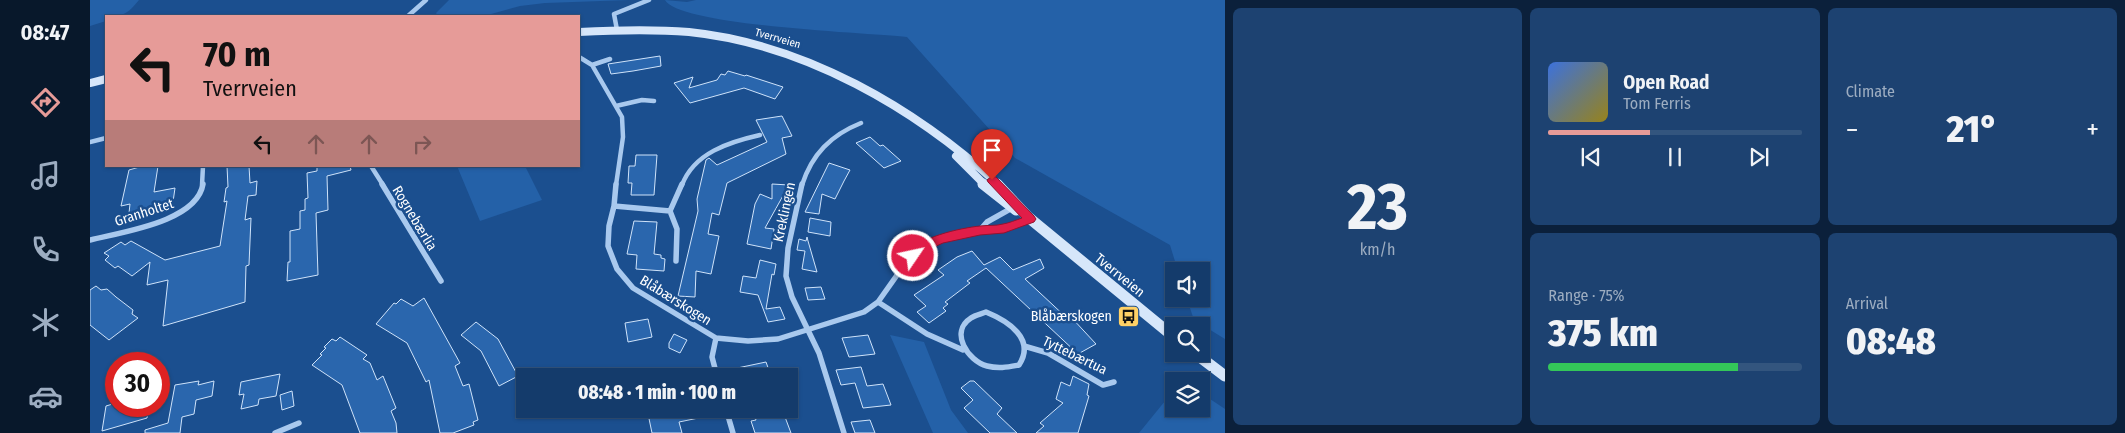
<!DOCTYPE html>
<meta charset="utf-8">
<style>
:root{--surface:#143b6b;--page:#1d4271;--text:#f1f3f6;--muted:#9dadc1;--line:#33557e;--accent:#e69b98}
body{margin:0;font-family:"Fira Sans Condensed",sans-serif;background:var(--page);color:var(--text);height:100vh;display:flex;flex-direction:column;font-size:19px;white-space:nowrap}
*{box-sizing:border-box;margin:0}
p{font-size:16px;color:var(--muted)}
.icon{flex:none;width:28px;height:28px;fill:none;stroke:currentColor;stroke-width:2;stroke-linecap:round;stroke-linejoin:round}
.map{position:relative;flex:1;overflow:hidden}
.panel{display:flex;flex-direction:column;gap:8px;padding:8px;background:#0b203b;width:900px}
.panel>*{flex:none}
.hud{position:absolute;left:15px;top:15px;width:475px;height:152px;border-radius:0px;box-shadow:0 1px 4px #0004,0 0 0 1px var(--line);background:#e69b98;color:#111;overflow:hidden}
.buttons{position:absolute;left:1075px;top:262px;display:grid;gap:10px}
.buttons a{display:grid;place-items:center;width:45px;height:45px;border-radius:0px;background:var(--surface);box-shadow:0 1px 4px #0004,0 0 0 1px var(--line);font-size:25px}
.speed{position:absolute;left:15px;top:352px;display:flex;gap:10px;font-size:25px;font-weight:700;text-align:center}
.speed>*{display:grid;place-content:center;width:65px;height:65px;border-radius:50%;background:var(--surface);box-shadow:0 1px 4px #0004,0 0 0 1px var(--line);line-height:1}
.speed .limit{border:8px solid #d22;background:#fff;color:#111}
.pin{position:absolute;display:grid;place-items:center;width:42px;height:42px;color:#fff;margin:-51px -21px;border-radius:50% 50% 50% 0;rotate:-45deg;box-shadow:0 0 5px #0007}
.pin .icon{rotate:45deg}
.me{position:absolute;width:55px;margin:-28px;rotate:56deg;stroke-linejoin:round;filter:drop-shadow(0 0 4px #0008)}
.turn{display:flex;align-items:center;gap:18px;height:105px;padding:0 15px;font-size:22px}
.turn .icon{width:65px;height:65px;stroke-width:2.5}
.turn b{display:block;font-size:35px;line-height:42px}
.lanes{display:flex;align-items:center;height:48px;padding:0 15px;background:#0003;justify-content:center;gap:25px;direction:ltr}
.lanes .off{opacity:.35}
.big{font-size:38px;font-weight:800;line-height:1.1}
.panel .card{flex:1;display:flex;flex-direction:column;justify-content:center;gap:8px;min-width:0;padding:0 18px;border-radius:8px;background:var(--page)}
.panel .dial{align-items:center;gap:0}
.dial b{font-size:65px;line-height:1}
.song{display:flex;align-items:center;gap:15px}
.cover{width:60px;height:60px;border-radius:8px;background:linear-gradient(135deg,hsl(220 70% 55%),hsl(50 70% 35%))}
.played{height:5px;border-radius:2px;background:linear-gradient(90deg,var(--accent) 40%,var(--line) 40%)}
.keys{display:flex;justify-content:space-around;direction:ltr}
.heat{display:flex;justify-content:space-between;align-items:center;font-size:28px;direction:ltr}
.charge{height:8px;border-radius:4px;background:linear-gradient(90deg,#34c759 75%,var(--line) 0)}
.panel .tiles{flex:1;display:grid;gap:8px;grid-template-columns:repeat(3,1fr)}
.card:first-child{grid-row:span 2}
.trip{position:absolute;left:426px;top:368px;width:282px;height:50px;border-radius:0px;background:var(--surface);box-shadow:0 1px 4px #0004,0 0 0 1px var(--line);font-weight:800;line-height:50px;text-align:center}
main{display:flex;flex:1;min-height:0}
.dock{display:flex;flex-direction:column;width:90px;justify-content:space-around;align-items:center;background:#08182b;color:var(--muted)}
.dock .icon{width:35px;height:35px}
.dock .selected{color:var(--accent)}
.dock b{font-size:22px;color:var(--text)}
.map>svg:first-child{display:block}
.green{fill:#2461a8}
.building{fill:#2a66ad;stroke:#cfe3fa}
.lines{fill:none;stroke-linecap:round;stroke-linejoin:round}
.street-far1{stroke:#a9c9ee;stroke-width:4.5}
.street{stroke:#a9c9ee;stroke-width:5.5}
.secondary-far1{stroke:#d6e6fa;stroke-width:8}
.secondary{stroke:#d6e6fa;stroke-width:11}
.route{fill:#e11d48;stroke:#92132f}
.labels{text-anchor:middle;stroke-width:5;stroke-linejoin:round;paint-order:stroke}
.far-street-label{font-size:11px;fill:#fff;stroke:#1b4f8f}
.street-label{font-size:14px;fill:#fff;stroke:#1b4f8f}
.poi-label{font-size:14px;fill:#fff;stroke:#1b4f8f;text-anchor:end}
</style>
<main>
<nav class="dock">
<b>08:47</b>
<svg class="icon selected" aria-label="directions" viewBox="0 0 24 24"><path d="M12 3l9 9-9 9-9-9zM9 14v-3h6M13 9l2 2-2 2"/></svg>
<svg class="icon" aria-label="music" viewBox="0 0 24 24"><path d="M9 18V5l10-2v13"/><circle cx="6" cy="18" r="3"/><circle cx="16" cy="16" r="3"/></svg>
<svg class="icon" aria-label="phone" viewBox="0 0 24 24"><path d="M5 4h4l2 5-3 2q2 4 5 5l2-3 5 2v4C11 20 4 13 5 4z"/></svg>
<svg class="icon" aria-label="climate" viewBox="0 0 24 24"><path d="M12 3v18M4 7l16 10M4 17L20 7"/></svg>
<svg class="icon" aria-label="car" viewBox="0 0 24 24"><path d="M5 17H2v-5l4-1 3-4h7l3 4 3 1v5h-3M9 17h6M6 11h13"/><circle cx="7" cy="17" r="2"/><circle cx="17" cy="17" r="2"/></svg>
</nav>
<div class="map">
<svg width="1135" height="433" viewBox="0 0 1135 433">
<rect width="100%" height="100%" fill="#1b4f8f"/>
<path class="green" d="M 0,0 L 49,0 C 37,14 35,16 16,16 L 16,21 L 0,26 Z
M 359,0 L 539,0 L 455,3 L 430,6 L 394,16 L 348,16 L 346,13 Z
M 575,0 L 597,2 L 606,0 L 1135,0 L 1135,339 L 1104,320 L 1097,299 L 1111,299 L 1111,271 L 1088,271 L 1080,245 L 925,158 L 817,37 C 780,33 589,26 575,0 Z
M 367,166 L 435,166 L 452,200 L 390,221 Z
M 800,335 L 834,342 L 861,410 L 878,433 L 843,433 Z
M 1084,390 L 1084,409 L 1111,409 L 1111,393 L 1135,409 L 1135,433 L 1049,433 Z"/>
<path class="building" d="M 570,56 L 571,66 L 543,71 L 521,74 L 518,64 Z
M 638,71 L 655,76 L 656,75 L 693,87 L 685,99 L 654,88 L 600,103 L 584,83 L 603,77 L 599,88 L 627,80 L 631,74 L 635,75 Z
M 692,116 L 702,136 L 692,138 L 696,154 L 637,183 L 629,215 L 622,213 L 618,234 L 629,236 L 621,274 L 606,271 L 605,297 L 588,296 L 608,211 L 607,199 L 616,160 L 619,158 L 627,165 L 677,142 L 666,120 Z
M 780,137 L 790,146 L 793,145 L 811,161 L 794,168 L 766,143 Z
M 546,155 L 567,155 L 564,195 L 541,195 L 542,183 L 538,183 L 539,166 L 545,166 Z
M 739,163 L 760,170 L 754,181 L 745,199 L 732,194 L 729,214 L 715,212 Z
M 53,166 L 68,166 L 64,192 L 85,188 L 83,202 L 39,213 L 40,204 L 31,206 L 39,170 Z
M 137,166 L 159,166 L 160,183 L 167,181 L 166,195 L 158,196 L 155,220 L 161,218 L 159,265 L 156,266 L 155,302 L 73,326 L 78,280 L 57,285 L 60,262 L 42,276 L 28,266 L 25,268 L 15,260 L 19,256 L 14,253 L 31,242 L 35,245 L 41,241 L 75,260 L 130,246 L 137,201 L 134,202 L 136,188 L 138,187 Z
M 227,166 L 260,166 L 261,170 L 237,176 L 238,210 L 226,213 L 228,275 L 197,281 L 198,262 L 200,262 L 200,231 L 210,229 L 210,211 L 215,210 L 215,199 L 218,198 L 217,173 L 227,171 Z
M 682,184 L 699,185 L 675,228 L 684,229 L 681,249 L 657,244 L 665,204 L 670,194 L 682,199 Z
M 720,218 L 741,222 L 740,236 L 718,232 Z
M 544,221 L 567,222 L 564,254 L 571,255 L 571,258 L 575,259 L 574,271 L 546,269 L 547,255 L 537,254 Z
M 717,237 L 718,241 L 727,272 L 712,269 L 715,251 L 707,250 L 709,239 L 716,241 Z
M 882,251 L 894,265 L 910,257 L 923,270 L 950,259 L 954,268 L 935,279 L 978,319 L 981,317 L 1006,344 L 988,354 L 896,268 L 877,281 L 880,283 L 855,302 L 858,304 L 853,308 L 856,311 L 839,323 L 827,312 L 836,306 L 824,295 L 854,275 L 848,270 L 867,257 Z
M 670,260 L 686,264 L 684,275 L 682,274 L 676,309 L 690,307 L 695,319 L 678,322 L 668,295 L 650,292 L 653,276 L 666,278 Z
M 6,286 L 11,290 L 17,289 L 26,297 L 43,310 L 42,314 L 48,318 L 19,340 L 0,325 L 0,290 Z
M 731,287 L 735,299 L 718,300 L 715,288 Z
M 334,298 L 370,363 L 365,366 L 373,386 L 379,384 L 388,420 L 383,422 L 384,425 L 363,433 L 350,433 L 339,380 L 336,382 L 317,343 L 286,324 L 304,303 L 306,304 L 311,299 L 323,306 Z
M 558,319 L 562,337 L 538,342 L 535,323 Z
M 386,322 L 408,339 L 428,376 L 409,386 L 391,351 L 371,335 Z
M 584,334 L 597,340 L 590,353 L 579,348 L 579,343 Z
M 778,335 L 785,354 L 759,357 L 752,338 Z
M 250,337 L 277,355 L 273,359 L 280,363 L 287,380 L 293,376 L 306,408 L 301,411 L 306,423 L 307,433 L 270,433 L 252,385 L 222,365 L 232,355 L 230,354 L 236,348 L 234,347 L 242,339 L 246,341 Z
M 676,362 L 681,376 L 633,376 L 633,371 Z
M 771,367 L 777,386 L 793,384 L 801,405 L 773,408 L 765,383 L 751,385 L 746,370 Z
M 190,374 L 186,396 L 169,399 L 168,405 L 151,409 L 154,394 L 149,395 L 151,382 Z
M 983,376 L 999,384 L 997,395 L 999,396 L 988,433 L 946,433 L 954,426 L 950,423 L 973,403 L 966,399 L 971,382 L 980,386 Z
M 109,381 L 108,385 L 124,381 L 122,396 L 106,400 L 104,414 L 92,417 L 90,433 L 55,433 L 55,430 L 78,423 L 85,385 Z
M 880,381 L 884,381 L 912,408 L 907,414 L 927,433 L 900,433 L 874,408 L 883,400 L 871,388 Z
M 202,391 L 204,406 L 192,410 L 190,395 Z
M 26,403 L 26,406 L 59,406 L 57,418 L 12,431 L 16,406 Z
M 557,409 L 627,409 L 628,414 L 589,422 L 592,433 L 562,433 Z
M 662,409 L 692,409 L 701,433 L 665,433 L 661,421 L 666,420 Z
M 780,420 L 785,433 L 765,433 L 761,422 Z"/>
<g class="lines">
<path class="street-far1" d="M 318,16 L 336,0
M 527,30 L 524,14 L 559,0
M 489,57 L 502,65 L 532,117 L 533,137 L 526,185
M 502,65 L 520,59
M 526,106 L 552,100 L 564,101
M 0,142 L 16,138
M 281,166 L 293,185
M 112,185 L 113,166
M 592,185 C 604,153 639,142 670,135
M 712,185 C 722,154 741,135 771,123"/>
<path class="street" d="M 292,184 L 351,281
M 526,184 L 524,206 L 519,226 L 518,246 L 527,269 L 543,288 L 626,338 L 658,341 L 688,339 L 774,312 L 788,302 L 817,261 L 836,246 L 850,239 L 890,230 L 914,229 L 939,220
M 712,184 L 698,248 L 696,276 L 702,297 L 729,353 L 754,433
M 524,206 L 580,211
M 890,230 L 897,222 L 922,208
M 0,240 C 31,232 107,222 113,184
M 586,261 L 587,229 L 580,211 L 592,184
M 788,302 L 837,334 L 873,350
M 896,312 C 918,321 946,339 929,365 C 918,367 909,369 897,366 C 878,361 859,332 881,318 C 885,315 891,314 896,312 Z
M 626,338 L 622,357 L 627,376
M 934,346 L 958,353 L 1013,385 L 1024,382
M 636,409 L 643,433
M 185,433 L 209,423"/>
<path class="secondary-far1" d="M 489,32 C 526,30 562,29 599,32 C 715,44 825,108 909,185
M 0,83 L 16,79
M 866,156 L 895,185"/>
<path class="secondary" d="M 893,184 L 926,210
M 907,184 L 938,217 L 1084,337
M 1106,354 L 1135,376"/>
</g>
<path class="route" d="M 902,176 L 906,177 L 944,216 L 946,219 L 944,222 L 914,233 L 890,235 L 853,243 L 840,249 L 827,259 L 818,259 L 817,256 C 826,237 871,228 890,226 C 898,225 906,226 913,224 C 919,223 926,220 932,218 L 898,182 L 897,180 Z"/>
<defs>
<symbol id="bus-square" viewBox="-11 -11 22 22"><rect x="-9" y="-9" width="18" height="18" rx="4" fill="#ffd166" stroke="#1b4f8f"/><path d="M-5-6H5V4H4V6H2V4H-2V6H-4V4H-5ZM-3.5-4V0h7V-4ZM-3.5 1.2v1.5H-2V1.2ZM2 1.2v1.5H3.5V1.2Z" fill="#111"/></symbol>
</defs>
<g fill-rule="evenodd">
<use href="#bus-square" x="1026" y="304" width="25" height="25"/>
</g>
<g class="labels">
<g class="far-street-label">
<text transform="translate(688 38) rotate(16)" y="4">Tverrveien</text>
</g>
<g class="street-label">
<text transform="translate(54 212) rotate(-18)" y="5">Granholtet</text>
<text transform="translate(694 212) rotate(-78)" y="5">Kreklingen</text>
<text transform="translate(325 218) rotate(59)" y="5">Rognebærlia</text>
<text transform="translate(1030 275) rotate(39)" y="5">Tverrveien</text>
<text transform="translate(586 300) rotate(32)" y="5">Blåbærskogen</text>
<text transform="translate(985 355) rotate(26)" y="5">Tyttebærtua</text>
</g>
<g class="poi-label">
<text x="1022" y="321">Blåbærskogen</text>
</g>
</g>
</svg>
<div class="buttons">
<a><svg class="icon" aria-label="sound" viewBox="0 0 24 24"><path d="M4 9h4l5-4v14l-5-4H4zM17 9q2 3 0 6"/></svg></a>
<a><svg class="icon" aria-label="search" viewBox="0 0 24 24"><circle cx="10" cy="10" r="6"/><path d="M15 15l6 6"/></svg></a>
<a><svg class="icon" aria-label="layers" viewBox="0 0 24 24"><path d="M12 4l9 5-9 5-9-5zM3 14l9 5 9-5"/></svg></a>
</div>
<div class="speed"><div class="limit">30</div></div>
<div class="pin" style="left:902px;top:180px;background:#d93025"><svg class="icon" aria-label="arrive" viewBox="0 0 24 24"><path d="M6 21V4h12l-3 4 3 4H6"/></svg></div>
<svg class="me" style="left:823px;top:256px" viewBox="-20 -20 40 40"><circle r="17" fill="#e11d48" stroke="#fff" stroke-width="3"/><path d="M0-11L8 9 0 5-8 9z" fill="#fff"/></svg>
<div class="trip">08:48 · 1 min · 100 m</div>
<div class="hud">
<div class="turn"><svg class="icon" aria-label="left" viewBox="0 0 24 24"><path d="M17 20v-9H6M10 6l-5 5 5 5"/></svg><div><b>70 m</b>Tverrveien</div></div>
<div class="lanes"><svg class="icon" aria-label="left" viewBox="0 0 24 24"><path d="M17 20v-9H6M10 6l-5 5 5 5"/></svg><svg class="icon off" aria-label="ahead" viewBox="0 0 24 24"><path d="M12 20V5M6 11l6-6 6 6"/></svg><svg class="icon off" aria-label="ahead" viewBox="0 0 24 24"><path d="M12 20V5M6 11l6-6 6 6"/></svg><svg class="icon off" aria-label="right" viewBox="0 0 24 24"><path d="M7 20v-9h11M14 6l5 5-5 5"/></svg></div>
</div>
</div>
<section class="panel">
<div class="tiles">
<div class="card dial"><b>23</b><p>km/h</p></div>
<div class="card">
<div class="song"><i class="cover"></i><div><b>Open Road</b><p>Tom Ferris</p></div></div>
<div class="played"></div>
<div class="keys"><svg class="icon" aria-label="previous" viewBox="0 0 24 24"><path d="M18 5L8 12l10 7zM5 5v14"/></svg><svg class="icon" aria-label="pause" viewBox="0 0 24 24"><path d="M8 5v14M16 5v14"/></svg><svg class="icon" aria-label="next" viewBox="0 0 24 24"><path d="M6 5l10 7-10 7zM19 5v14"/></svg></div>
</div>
<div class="card"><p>Climate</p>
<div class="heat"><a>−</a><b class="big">21°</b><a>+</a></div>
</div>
<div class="card"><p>Range · 75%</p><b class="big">375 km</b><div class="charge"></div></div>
<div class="card"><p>Arrival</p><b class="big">08:48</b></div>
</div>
</section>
</main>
